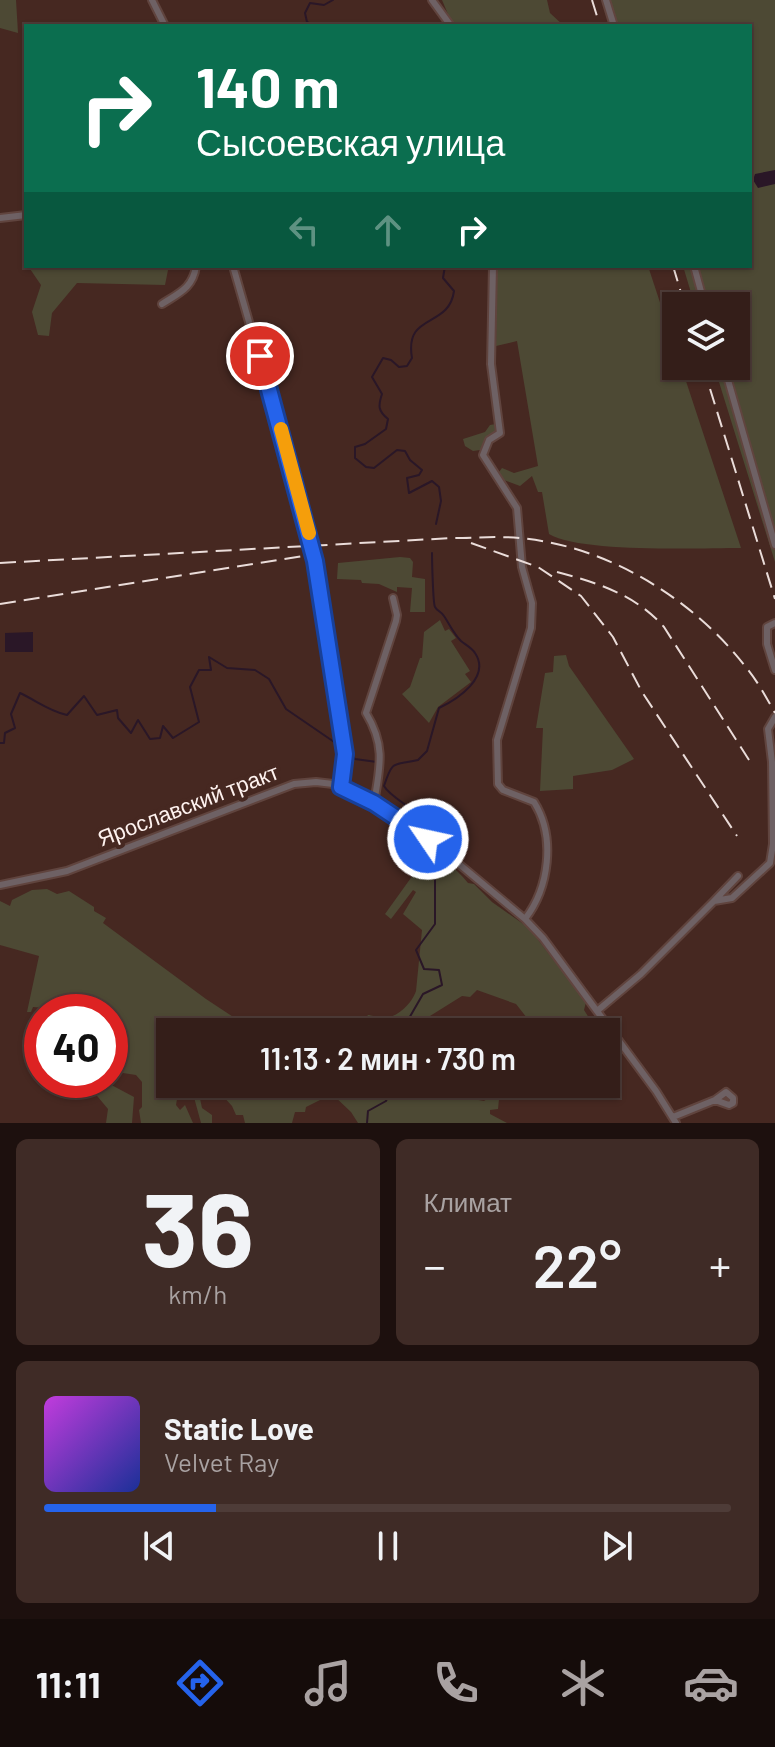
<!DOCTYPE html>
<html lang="ru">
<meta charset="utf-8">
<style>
:root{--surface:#341e19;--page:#3f2b26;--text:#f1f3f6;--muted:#a9a2a2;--line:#4e3c38;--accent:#2563eb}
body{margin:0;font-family:Barlow,sans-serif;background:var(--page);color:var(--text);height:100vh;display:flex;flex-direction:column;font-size:30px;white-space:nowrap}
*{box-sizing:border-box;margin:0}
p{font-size:26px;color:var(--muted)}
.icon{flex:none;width:44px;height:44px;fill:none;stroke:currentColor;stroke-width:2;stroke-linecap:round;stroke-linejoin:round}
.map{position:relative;height:1123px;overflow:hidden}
.panel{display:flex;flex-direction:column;gap:16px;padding:16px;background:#1d100e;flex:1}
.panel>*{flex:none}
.hud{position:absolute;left:24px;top:24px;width:728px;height:244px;border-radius:0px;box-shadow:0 2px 6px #0004,0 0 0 2px var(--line);background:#0b6e4f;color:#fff;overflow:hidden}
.tools{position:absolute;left:662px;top:292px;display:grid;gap:16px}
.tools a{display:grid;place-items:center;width:88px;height:88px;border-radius:0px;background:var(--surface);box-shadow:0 2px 6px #0004,0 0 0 2px var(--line);font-size:40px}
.speed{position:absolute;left:24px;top:994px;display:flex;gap:16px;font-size:40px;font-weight:700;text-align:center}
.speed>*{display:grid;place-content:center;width:104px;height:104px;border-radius:50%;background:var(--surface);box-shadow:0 2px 6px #0004,0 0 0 2px var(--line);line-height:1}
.speed .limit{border:12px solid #d22;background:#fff;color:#111}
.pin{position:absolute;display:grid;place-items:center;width:68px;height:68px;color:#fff;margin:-34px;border:4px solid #fff;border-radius:50%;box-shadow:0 2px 8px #0007}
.me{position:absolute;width:88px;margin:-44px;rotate:304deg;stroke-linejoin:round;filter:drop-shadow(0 0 6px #0008)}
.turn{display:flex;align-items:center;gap:28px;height:168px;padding:0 40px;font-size:36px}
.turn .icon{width:104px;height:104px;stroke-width:2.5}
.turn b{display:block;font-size:56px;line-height:68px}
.lanes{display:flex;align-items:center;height:76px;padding:0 40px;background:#0003;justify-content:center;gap:40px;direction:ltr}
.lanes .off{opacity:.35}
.big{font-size:60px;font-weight:600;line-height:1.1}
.panel .card{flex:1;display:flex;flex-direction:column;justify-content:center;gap:12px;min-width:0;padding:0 28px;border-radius:12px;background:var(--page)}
.panel .dial{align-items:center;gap:0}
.dial b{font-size:104px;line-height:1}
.song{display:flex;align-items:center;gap:24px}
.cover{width:96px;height:96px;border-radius:12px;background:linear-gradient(135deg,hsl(290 70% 55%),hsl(230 70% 35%))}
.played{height:8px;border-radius:4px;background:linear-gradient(90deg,var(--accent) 25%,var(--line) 25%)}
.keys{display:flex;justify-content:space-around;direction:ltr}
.heat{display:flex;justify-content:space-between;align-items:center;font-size:44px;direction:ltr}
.panel .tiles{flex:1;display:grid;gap:16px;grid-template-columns:1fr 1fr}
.card:last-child{grid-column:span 2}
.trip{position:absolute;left:156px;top:1018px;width:464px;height:80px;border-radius:0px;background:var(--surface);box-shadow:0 2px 6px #0004,0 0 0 2px var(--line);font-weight:600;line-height:80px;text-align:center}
.menu{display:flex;height:128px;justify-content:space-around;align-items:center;background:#150c0a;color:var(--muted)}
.menu .icon{width:56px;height:56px}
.menu .current{color:var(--accent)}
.menu b{font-size:36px;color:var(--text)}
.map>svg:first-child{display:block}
.green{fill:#4d4934}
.water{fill:#2a1727}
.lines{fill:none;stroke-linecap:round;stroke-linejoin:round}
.stream{stroke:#2a1727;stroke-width:2}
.minor-casing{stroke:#60443e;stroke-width:10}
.minor{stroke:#6e6164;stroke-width:6}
.rail{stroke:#eadcd9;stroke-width:2;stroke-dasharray:16 8;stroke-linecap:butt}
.route-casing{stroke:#184099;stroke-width:20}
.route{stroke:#2563eb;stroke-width:14}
.slow{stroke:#f59e0b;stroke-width:14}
.labels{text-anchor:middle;stroke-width:8;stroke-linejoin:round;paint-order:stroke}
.street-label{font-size:22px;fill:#fef2ef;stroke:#462821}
</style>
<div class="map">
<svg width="775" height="1123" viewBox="0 0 775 1123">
<rect width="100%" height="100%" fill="#462821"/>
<path class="green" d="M 0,0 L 16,0 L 18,33 L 0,28 Z
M 442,0 L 547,0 L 550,13 L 564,26 L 453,26 Z
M 602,0 L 775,0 L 775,562 L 714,366 L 736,366 L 736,306 L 695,306 L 683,266 L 750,266 L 750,26 L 610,26 Z
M 28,266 L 162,266 L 168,270 L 165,285 L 77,283 L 52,313 L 49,336 L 38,335 L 32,312 L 41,285 Z
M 497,266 L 648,266 L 676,351 L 676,366 L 681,366 L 741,548 C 699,548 581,553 549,534 L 542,492 L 538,492 L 532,476 L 520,486 L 501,479 L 499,472 L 502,468 L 514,473 L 538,466 L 517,341 L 496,346 Z
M 496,424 L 497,431 L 480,450 L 473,451 L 465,446 L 463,439 L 485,432 L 490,425 Z
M 400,557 L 410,558 L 413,562 L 412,577 L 425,579 L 425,612 L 410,612 L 412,588 L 397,587 L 397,592 L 379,584 L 362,583 L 361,580 L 337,579 L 338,563 Z
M 440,620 L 445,631 L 449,629 L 456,638 L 451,641 L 470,671 L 465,674 L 471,682 L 438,707 L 429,723 L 402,694 L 410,687 L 420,658 L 422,658 L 424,632 Z
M 566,655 L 569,666 L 634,759 L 612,770 L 573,776 L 573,789 L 540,791 L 543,728 L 536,728 L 545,673 L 553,672 L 554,656 Z
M 418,845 C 438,853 455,867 468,883 L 474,884 L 492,902 L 529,928 L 586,1002 L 584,1010 L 598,1032 L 521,1032 L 527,1018 L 516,1004 L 477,990 L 470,997 L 462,996 L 430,1016 L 425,1016 L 424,1021 L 429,1032 L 355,1032 L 368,1015 C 372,1015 380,1019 386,1018 C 399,1016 412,1003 416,991 L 422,930 L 403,914 L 416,892 L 413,890 L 391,919 L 385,914 L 413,875 L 409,871 L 418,869 L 420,865 L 416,850 Z
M 47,889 L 57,894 L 69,891 L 94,907 L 94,911 L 106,918 L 103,923 L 206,999 L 256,1032 L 170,1032 L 170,1084 L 197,1084 L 202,1108 L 212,1115 L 212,1123 L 201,1123 L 192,1090 L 189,1089 L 177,1099 L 176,1105 L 180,1110 L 185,1105 L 193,1123 L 141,1123 L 139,1110 L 142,1107 L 142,1082 L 136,1075 L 110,1071 L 110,1012 L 48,1012 L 46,1008 L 33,1007 L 31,1012 L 27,1012 L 39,956 L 0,945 L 0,901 L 10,906 L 12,900 L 32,890 Z
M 87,1080 L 102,1080 L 134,1097 L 132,1123 L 106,1123 L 108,1109 L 93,1091 L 93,1082 Z
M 212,1084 L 460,1084 L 467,1098 L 484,1101 L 490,1097 L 499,1099 L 498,1109 L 490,1110 L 490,1114 L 507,1123 L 358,1123 L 351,1112 L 332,1094 L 306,1107 L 305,1112 L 295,1112 L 292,1123 L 245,1123 L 243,1115 L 236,1115 L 232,1106 Z
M 504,1084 L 544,1084 C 525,1102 523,1103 504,1084 Z"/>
<path class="water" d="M 775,170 L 775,184 L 758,188 L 753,180 L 755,174 Z
M 33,632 L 33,652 L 5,652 L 5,633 Z"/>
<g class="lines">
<path class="stream" d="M 315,26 L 307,22 L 305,13 L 310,3 L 324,5 L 333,0
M 436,524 L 441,501 L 439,487 L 432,481 L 409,493 L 407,478 L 419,475 L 422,470 L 410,460 L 405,451 L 397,450 L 374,468 L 366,467 L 355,458 L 355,447 L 365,444 L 386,429 L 388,419 C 378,411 378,406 382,394 L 372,377 L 383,358 L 391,360 L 399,367 L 407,366 L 412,358 C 404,312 449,329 454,291 L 443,278 L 445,266
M 0,743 L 4,743 L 5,733 L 15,728 L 11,714 L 20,693 C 37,701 49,711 67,715 L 84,696 L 97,715 L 117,710 L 118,718 L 131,733 L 138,720 L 150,739 L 160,738 L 163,726 L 173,738 L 199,722 L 190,687 L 199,670 L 211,670 L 209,657 L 227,668 L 255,670 L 269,679 L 286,709 L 340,746
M 349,754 L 355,759 L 377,762
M 428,838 C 434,815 393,802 384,786 C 393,758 394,766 418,760 L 427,751 L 439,708 C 458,699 491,677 475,653 C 472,648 466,645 461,641 C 453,633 450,625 444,616 C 442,612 437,611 435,607 C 433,604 432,559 432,553
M 417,1032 L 408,1020 L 423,994 L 442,985 L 439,970 L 424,969 L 416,950 L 435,924 L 435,873 L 426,863 L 427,844
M 367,1123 L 368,1111 L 386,1101 L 392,1087 L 396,1084"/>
<defs>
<path id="minor" d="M 152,0 L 165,26
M 432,0 L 451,26
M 606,0 L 614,26
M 0,218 L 26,215
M 233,266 L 310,535 L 321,593 L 345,754 L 345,774 L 341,787
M 493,266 L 491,364 L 500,433 L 489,440 L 483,455 L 517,508 L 522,567 L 532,603 L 531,628 L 497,740 L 498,784 L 503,790 L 534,802 C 556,837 549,888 525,919
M 694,266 L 705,306
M 162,304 C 179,293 193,288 196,266
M 724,366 L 775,545
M 775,623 L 767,627 L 767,644 L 775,670
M 374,803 C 380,767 386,746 366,713 L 396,621 L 397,615 L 393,598
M 0,885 L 67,871 L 294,784 L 316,782 L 333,784 L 374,803 L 441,849 L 525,919 L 543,938 L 656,1091 L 676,1123
M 714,901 L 738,876
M 597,1011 L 641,974 L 714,901 L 732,898 L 770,863 L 773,844 L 772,762 L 768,729 L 775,717
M 673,1117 L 715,1100 L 726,1092 L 733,1098 L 733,1103 L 729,1105 L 715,1100"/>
</defs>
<use href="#minor" class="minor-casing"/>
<use href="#minor" class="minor"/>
<path class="rail" d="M 592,0 L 600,26
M 673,266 L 685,306
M 703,366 L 775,599
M 471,543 L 538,567 L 581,596 L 613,637 L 642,692 L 737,836
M 0,563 L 452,538 C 475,538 498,536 520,538 C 607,546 692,598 745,666 C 757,680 766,697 775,713
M 557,572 C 598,583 636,595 664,627 L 751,763
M 0,604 L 316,554"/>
</g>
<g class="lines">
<defs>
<path id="route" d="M 260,356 L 315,561 L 345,754 L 341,787 L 374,803 L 428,839"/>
</defs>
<use href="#route" class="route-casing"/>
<use href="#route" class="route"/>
<path class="slow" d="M 281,429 L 309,533"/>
</g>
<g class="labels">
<g class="street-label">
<text transform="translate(188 805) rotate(-21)" y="8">Ярославский тракт</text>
</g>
</g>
</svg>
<div class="tools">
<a><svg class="icon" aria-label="layers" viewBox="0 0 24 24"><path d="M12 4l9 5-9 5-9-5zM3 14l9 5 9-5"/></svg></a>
</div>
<div class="speed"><div class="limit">40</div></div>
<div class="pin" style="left:260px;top:356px;background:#d93025"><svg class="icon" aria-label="arrive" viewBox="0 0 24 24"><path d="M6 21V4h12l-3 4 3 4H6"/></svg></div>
<svg class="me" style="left:428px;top:839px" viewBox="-20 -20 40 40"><circle r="17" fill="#2563eb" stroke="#fff" stroke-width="3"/><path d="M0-11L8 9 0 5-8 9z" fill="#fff"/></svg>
<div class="trip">11:13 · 2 мин · 730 m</div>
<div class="hud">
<div class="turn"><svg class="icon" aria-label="right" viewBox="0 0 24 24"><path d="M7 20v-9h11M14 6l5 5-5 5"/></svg><div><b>140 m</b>Сысоевская улица</div></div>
<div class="lanes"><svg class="icon off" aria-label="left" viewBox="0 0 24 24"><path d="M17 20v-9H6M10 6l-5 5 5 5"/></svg><svg class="icon off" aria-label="ahead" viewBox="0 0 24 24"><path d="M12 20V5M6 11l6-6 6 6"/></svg><svg class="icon" aria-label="right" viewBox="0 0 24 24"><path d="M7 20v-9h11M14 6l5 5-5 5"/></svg></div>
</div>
</div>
<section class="panel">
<div class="tiles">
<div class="card dial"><b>36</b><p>km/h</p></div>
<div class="card"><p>Климат</p>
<div class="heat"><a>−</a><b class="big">22°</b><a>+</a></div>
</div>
<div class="card">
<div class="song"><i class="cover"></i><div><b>Static Love</b><p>Velvet Ray</p></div></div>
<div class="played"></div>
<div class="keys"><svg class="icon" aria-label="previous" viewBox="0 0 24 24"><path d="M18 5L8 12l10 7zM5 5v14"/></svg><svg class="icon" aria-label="pause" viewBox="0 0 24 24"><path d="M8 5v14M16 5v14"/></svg><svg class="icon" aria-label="next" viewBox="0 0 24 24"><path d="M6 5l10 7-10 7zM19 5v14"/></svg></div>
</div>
</div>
</section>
<nav class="menu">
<b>11:11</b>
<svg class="icon current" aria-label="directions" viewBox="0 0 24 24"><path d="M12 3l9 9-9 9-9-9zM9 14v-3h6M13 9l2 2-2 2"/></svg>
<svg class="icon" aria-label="music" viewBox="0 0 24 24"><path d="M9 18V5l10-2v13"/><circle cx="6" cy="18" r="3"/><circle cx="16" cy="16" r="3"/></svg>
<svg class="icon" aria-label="phone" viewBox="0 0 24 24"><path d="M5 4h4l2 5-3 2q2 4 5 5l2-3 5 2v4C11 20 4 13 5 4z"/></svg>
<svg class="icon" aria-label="climate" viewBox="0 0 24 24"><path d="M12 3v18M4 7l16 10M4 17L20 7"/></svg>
<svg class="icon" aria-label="car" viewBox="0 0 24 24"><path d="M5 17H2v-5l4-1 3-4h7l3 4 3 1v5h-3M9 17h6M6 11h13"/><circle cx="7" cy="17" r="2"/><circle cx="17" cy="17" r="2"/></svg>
</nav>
